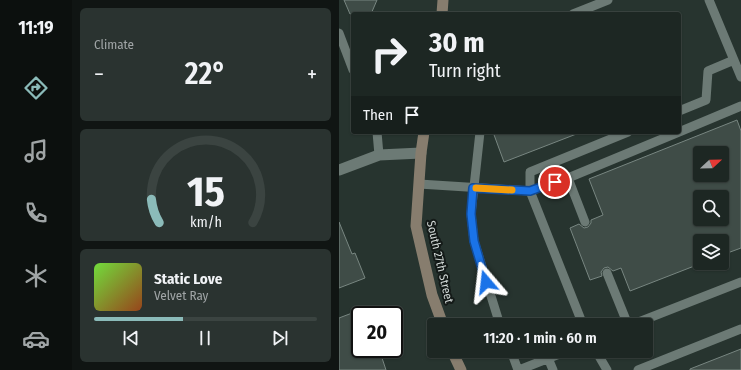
<!DOCTYPE html>
<meta charset="utf-8">
<style>
:root{--surface:#1d2723;--page:#2a3330;--text:#f1f3f6;--muted:#a0a5a6;--line:#3b4441;--accent:#8bbbb9}
body{margin:0;font-family:"Fira Sans Condensed",sans-serif;background:var(--page);color:var(--text);height:100vh;display:flex;flex-direction:column;font-size:15px;white-space:nowrap}
*{box-sizing:border-box;margin:0}
p{font-size:13px;color:var(--muted)}
.icon{flex:none;width:22px;height:22px;fill:none;stroke:currentColor;stroke-width:2;stroke-linecap:round;stroke-linejoin:round}
.map{position:relative;flex:1;overflow:hidden}
.panel{display:flex;flex-direction:column;gap:8px;padding:8px;background:#101513;width:267px}
.panel>*{flex:none}
.hud{position:absolute;left:12px;top:12px;width:330px;height:122px;border-radius:4px;box-shadow:0 1px 3px #0004,0 0 0 1px var(--line);background:#1d2723;color:var(--text);overflow:hidden}
.needle{width:26px;rotate:68deg}
.fabs{position:absolute;left:354px;top:146px;display:grid;gap:8px}
.fabs a{display:grid;place-items:center;width:36px;height:36px;border-radius:4px;background:var(--surface);box-shadow:0 1px 3px #0004,0 0 0 1px var(--line);font-size:20px}
.speed{position:absolute;left:12px;top:306px;display:flex;gap:8px;font-size:20px;font-weight:700;text-align:center}
.speed>*{display:grid;place-content:center;width:52px;height:52px;border-radius:50%;background:var(--surface);box-shadow:0 1px 3px #0004,0 0 0 1px var(--line);line-height:1}
.speed .limit{border:2px solid #111;border-radius:6px;background:#fff;color:#111}
.pin{position:absolute;display:grid;place-items:center;width:34px;height:34px;color:#fff;margin:-17px;border:2px solid #fff;border-radius:50%;box-shadow:0 1px 4px #0007}
.me{position:absolute;width:44px;margin:-22px;rotate:343deg;stroke-linejoin:round;filter:drop-shadow(0 0 3px #0008)}
.turn{display:flex;align-items:center;gap:14px;height:84px;padding:0 12px;font-size:18px}
.turn .icon{width:52px;height:52px;stroke-width:2.5}
.turn b{display:block;font-size:28px;line-height:34px}
.then{display:flex;align-items:center;height:38px;padding:0 12px;background:#0003;gap:8px;font-size:15px}
.big{font-size:30px;font-weight:600;line-height:1.1}
.panel .tile{flex:1;display:flex;flex-direction:column;justify-content:center;gap:6px;min-width:0;padding:0 14px;border-radius:6px;background:var(--page)}
.panel .dial{align-items:center;gap:0}
.dial svg{height:104px;overflow:visible;fill:none;stroke:var(--line);stroke-width:7;stroke-linecap:round;text-anchor:middle}
.dial text{fill:var(--text);stroke:none}
.song{display:flex;align-items:center;gap:12px}
.cover{width:48px;height:48px;border-radius:6px;background:linear-gradient(135deg,hsl(100 70% 55%),hsl(20 70% 35%))}
.played{height:4px;border-radius:2px;background:linear-gradient(90deg,var(--accent) 40%,var(--line) 40%)}
.keys{display:flex;justify-content:space-around;direction:ltr}
.heat{display:flex;justify-content:space-between;align-items:center;font-size:22px;direction:ltr}
.trip{position:absolute;left:88px;top:318px;width:226px;height:40px;border-radius:4px;background:var(--surface);box-shadow:0 1px 3px #0004,0 0 0 1px var(--line);font-weight:600;line-height:40px;text-align:center}
main{display:flex;flex:1;min-height:0}
.tabs{display:flex;flex-direction:column;width:72px;justify-content:space-around;align-items:center;background:#0c100e;color:var(--muted)}
.tabs .icon{width:28px;height:28px}
.tabs .selected{color:var(--accent)}
.tabs b{font-size:18px;color:var(--text)}
.map>svg:first-child{display:block}
.building{fill:#3f4c47;stroke:#788681;fill-rule:evenodd}
.lines{fill:none;stroke-linecap:round;stroke-linejoin:round}
.service{stroke:#6c7a75;stroke-width:9}
.minor{stroke:#6c7a75;stroke-width:11}
.secondary{stroke:#877d6e;stroke-width:11}
.route-casing{stroke:#114b97;stroke-width:10}
.route{stroke:#1a73e8;stroke-width:7}
.slow{stroke:#f59e0b;stroke-width:7}
.labels{text-anchor:middle;stroke-width:4;stroke-linejoin:round;paint-order:stroke}
.street-label{font-size:12px;fill:#d3dad8;stroke:#141a18}
</style>
<main>
<nav class="tabs">
<b>11:19</b>
<svg class="icon selected" aria-label="directions" viewBox="0 0 24 24"><path d="M12 3l9 9-9 9-9-9zM9 14v-3h6M13 9l2 2-2 2"/></svg>
<svg class="icon" aria-label="music" viewBox="0 0 24 24"><path d="M9 18V5l10-2v13"/><circle cx="6" cy="18" r="3"/><circle cx="16" cy="16" r="3"/></svg>
<svg class="icon" aria-label="phone" viewBox="0 0 24 24"><path d="M5 4h4l2 5-3 2q2 4 5 5l2-3 5 2v4C11 20 4 13 5 4z"/></svg>
<svg class="icon" aria-label="climate" viewBox="0 0 24 24"><path d="M12 3v18M4 7l16 10M4 17L20 7"/></svg>
<svg class="icon" aria-label="car" viewBox="0 0 24 24"><path d="M5 17H2v-5l4-1 3-4h7l3 4 3 1v5h-3M9 17h6M6 11h13"/><circle cx="7" cy="17" r="2"/><circle cx="17" cy="17" r="2"/></svg>
</nav>
<section class="panel">
<div class="tile"><p>Climate</p>
<div class="heat"><a>−</a><b class="big">22°</b><a>+</a></div>
</div>
<div class="tile dial"><svg viewBox="0 0 100 80">
<path d="M14 69A42 42 0 1 1 86 69"/>
<path d="M14 69A42 42 0 0 1 8 51" stroke="#8bbbb9"/>
<text x="50" y="56" font-size="32" font-weight="700">15</text>
<text x="50" y="72" font-size="11">km/h</text>
</svg></div>
<div class="tile">
<div class="song"><i class="cover"></i><div><b>Static Love</b><p>Velvet Ray</p></div></div>
<div class="played"></div>
<div class="keys"><svg class="icon" aria-label="previous" viewBox="0 0 24 24"><path d="M18 5L8 12l10 7zM5 5v14"/></svg><svg class="icon" aria-label="pause" viewBox="0 0 24 24"><path d="M8 5v14M16 5v14"/></svg><svg class="icon" aria-label="next" viewBox="0 0 24 24"><path d="M6 5l10 7-10 7zM19 5v14"/></svg></div>
</div>
</section>
<div class="map">
<svg width="402" height="370" viewBox="0 0 402 370">
<rect width="100%" height="100%" fill="#27342f"/>
<path class="building" d="M 5,0 L 38,0 L 32,14 L 11,14 Z
M 398,120 L 402,131 L 402,248 L 383,255 L 383,241 L 361,241 L 361,263 L 363,263 L 291,291 L 282,268 L 274,271 L 269,267 L 265,268 L 262,272 L 263,276 L 251,280 L 231,228 L 240,224 L 245,228 L 249,227 L 252,223 L 252,220 L 264,215 L 250,179 ZM 361,153 L 383,153 L 383,175 L 361,175 ZM 361,197 L 383,197 L 383,219 L 361,219 Z
M 154,132 L 240,132 L 240,133 L 165,162 Z
M 0,222 L 13,254 L 16,253 L 26,278 L 0,288 Z
M 21,310 L 21,349 L 40,349 L 47,370 L 0,370 L 0,318 Z
M 402,349 L 402,370 L 351,370 L 351,369 Z"/>
<g class="lines">
<path class="service" d="M 370,0 L 402,77
M 234,14 L 269,0
M 0,33 L 14,70
M 340,111 L 367,100 L 369,71 L 395,60
M 38,132 L 40,155
M 141,132 L 132,214 L 135,241 L 161,325
M 340,132 L 402,106
M 229,178 L 340,132
M 80,184 L 191,191 L 244,325
M 246,222 L 229,178 L 191,191 L 191,172 L 289,132
M 268,273 L 289,325
M 292,325 L 402,282
M 172,351 L 179,370
M 257,351 L 268,370
M 209,358 L 214,370
M 180,370 L 228,351
M 299,370 L 402,329"/>
<path class="minor" d="M 0,170 L 40,155 L 82,153"/>
<path class="secondary" d="M 103,14 L 104,0
M 85,132 L 82,153 L 77,226 L 93,295 L 104,325
M 113,351 L 122,370"/>
</g>
<g class="lines">
<defs>
<path id="route" d="M 147,282 L 135,241 L 132,214 L 134,188 L 191,191 L 216,182"/>
</defs>
<use href="#route" class="route-casing"/>
<use href="#route" class="route"/>
<path class="slow" d="M 137,188 L 173,190"/>
</g>
<g class="labels">
<g class="street-label">
<text transform="translate(101 262) rotate(77)" y="4">South 27th Street</text>
</g>
</g>
</svg>
<div class="fabs">
<a><svg class="needle" viewBox="-14 -14 28 28"><path d="M0-13l5 13h-10z" fill="#e53935"/><path d="M0 13l5-13h-10z" fill="#a0a5a6"/></svg></a>
<a><svg class="icon" aria-label="search" viewBox="0 0 24 24"><circle cx="10" cy="10" r="6"/><path d="M15 15l6 6"/></svg></a>
<a><svg class="icon" aria-label="layers" viewBox="0 0 24 24"><path d="M12 4l9 5-9 5-9-5zM3 14l9 5 9-5"/></svg></a>
</div>
<div class="speed"><div class="limit">20</div></div>
<div class="pin" style="left:216px;top:182px;background:#d93025"><svg class="icon" aria-label="arrive" viewBox="0 0 24 24"><path d="M6 21V4h12l-3 4 3 4H6"/></svg></div>
<svg class="me" style="left:147px;top:282px" viewBox="-20 -20 40 40"><path d="M0-17L14 15 0 8-14 15z" fill="#1a73e8" stroke="#fff" stroke-width="4"/></svg>
<div class="trip">11:20 · 1 min · 60 m</div>
<div class="hud">
<div class="turn"><svg class="icon" aria-label="right" viewBox="0 0 24 24"><path d="M7 20v-9h11M14 6l5 5-5 5"/></svg><div><b>30 m</b>Turn right</div></div>
<div class="then">Then<svg class="icon" aria-label="arrive" viewBox="0 0 24 24"><path d="M6 21V4h12l-3 4 3 4H6"/></svg></div>
</div>
</div>
</main>
